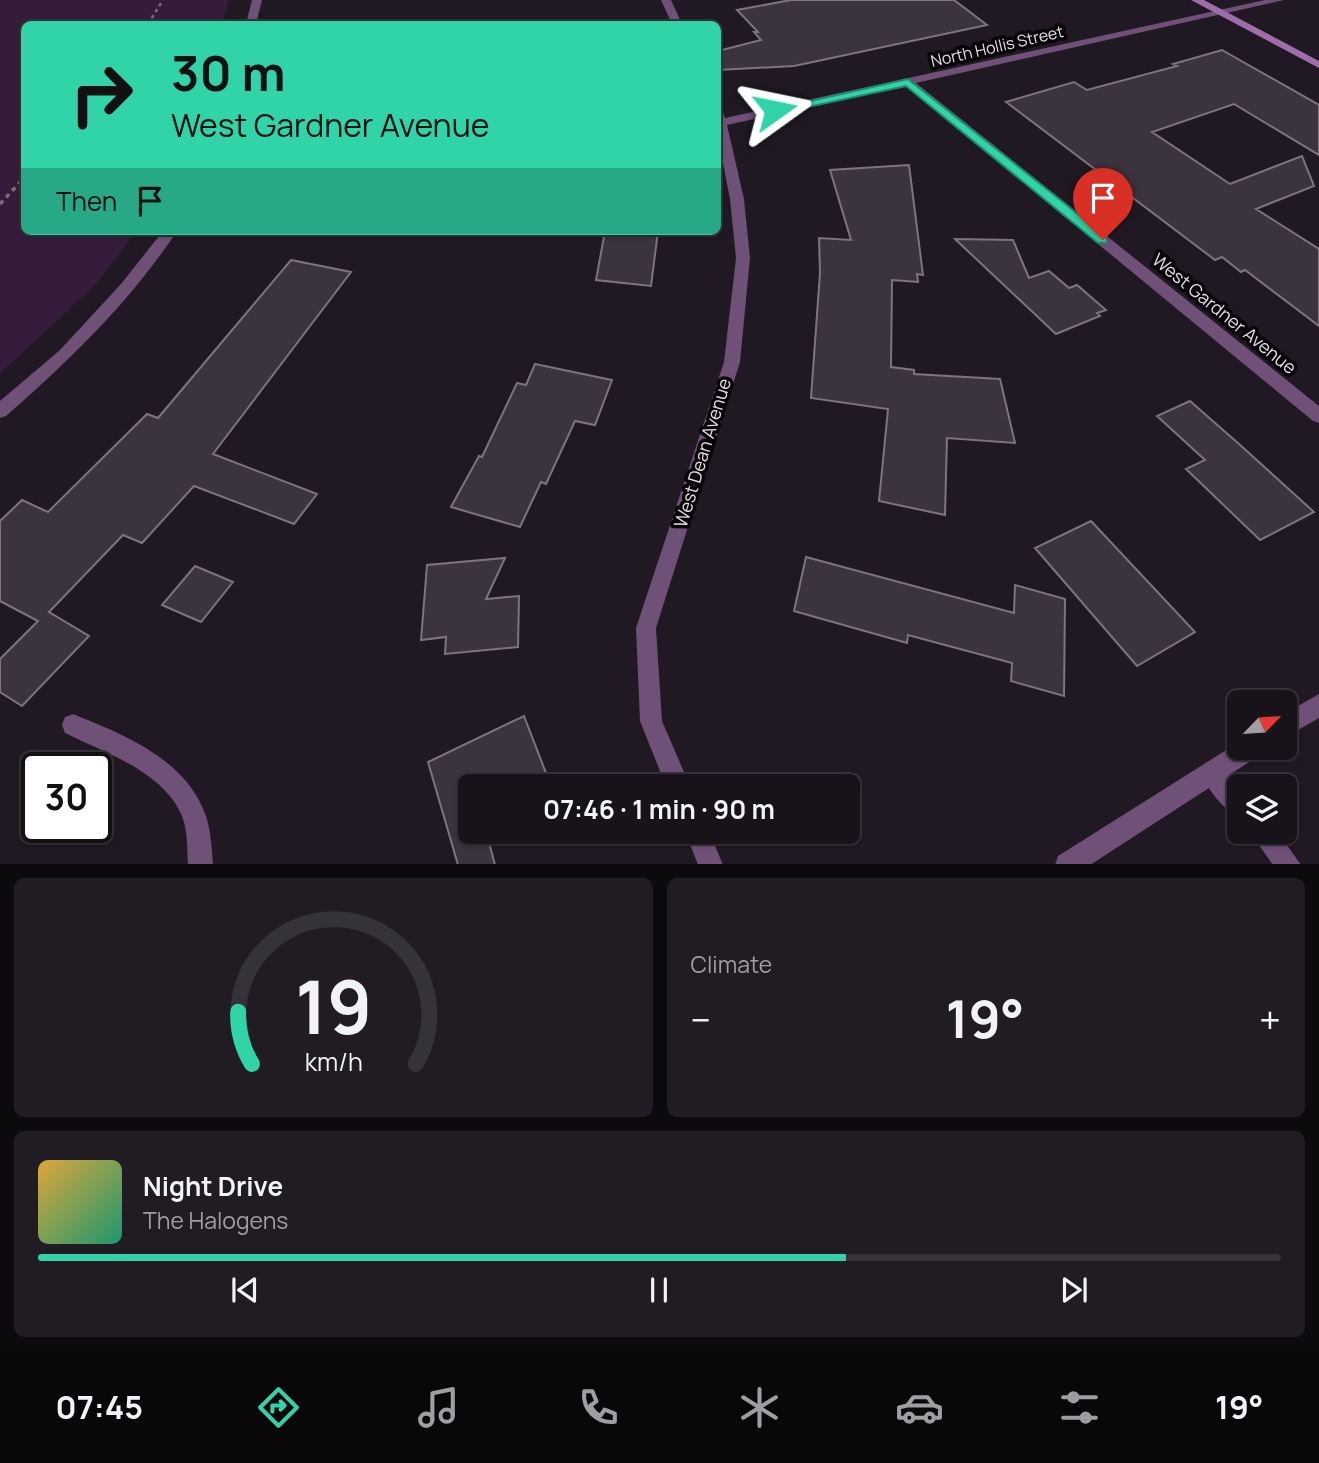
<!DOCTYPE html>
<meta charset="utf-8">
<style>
:root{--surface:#18121a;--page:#211b23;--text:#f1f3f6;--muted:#9f9ea2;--line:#363239;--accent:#31d4a9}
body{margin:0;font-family:Manrope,sans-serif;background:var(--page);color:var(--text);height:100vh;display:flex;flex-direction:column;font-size:26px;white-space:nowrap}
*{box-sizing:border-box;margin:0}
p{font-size:23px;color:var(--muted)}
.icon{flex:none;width:38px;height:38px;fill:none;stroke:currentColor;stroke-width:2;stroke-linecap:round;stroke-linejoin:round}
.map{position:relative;height:864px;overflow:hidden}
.drawer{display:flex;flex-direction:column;gap:14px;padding:14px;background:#0d0a0e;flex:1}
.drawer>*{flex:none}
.hud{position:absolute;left:21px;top:21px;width:700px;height:214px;border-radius:10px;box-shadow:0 2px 5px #0004,0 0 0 2px var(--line);background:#31d4a9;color:#111;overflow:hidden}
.needle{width:46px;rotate:65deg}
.buttons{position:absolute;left:1227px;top:690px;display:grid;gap:14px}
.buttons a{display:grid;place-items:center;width:70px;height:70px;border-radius:10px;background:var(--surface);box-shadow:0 2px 5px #0004,0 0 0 2px var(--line);font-size:35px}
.speed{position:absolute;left:21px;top:752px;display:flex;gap:14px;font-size:35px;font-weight:700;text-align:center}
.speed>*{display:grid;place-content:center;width:91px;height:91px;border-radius:50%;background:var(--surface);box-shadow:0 2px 5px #0004,0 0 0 2px var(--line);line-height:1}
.speed .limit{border:4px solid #111;border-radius:10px;background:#fff;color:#111}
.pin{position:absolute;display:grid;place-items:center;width:60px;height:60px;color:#fff;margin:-72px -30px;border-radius:50% 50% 50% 0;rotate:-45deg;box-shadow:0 0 7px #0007}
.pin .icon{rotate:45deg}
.me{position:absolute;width:77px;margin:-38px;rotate:78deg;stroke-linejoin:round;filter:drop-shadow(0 0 5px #0008)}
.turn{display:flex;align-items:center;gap:24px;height:147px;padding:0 35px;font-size:32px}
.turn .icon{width:91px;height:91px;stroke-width:2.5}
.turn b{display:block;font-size:49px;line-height:60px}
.then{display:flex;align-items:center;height:66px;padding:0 35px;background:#0003;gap:14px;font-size:26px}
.big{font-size:52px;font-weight:700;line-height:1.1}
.drawer .tile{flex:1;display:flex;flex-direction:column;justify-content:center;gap:10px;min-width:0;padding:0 24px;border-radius:10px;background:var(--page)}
.drawer .dial{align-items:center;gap:0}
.dial svg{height:182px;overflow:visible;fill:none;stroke:var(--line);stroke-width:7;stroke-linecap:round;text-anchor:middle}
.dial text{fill:var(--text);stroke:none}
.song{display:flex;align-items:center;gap:21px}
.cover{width:84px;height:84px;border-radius:10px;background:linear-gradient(135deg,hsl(40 70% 55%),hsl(160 70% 35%))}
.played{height:7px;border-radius:4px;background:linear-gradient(90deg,var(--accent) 65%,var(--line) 65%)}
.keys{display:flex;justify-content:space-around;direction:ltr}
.heat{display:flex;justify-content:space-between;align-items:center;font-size:38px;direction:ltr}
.drawer .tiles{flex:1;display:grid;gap:14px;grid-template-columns:1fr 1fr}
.tile:last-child{grid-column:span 2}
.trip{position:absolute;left:458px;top:774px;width:402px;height:70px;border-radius:10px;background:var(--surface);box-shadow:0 2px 5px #0004,0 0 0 2px var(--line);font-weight:700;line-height:70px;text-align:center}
.dock{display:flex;height:112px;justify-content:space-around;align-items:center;background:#0a070a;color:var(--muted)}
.dock .icon{width:49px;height:49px}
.dock .on{color:var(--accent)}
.dock b{font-size:32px;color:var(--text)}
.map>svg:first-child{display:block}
.green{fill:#351c3b}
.building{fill:#3b333d;stroke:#7d7480;stroke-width:2}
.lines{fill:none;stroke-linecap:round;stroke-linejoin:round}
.path-far1{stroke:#777078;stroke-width:2.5;stroke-dasharray:3.5 3.5;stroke-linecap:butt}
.path{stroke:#777078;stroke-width:3.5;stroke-dasharray:4.5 4.5;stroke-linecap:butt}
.service{fill:#6f5077;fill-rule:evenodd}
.minor{fill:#6f5077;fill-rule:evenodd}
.tertiary{fill:#6f5077;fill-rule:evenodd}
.secondary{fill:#a06dab;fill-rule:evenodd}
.route{fill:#31d4a9;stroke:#208a6e;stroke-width:2}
.labels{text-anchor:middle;stroke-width:7;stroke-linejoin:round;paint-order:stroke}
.far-street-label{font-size:16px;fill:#e2dce3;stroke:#080509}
.street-label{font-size:18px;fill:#e2dce3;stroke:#080509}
</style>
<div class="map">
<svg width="1319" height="865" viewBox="0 0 1319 865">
<rect width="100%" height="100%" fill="#201822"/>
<path class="green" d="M 0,0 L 229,0 L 222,24 L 24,24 L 24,231 L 137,231 L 97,283 L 0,374 Z"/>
<path class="building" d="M 791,0 L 954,0 L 987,25 L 794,66 L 718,70 L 718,51 L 761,40 L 754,32 L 758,32 L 737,10 Z
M 1222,50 L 1319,105 L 1319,155 L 1234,104 L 1152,132 L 1230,184 L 1302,156 L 1314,186 L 1256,209 L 1319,249 L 1319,326 L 1245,270 L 1241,272 L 1222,257 L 1215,260 L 1006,102 L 1074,82 L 1087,90 L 1177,66 L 1173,64 Z
M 909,165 L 923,275 L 917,274 L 918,282 L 892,280 L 891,367 L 914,370 L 914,374 L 1000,379 L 1015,443 L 947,438 L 945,515 L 879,501 L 888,409 L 811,398 L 820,273 L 819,238 L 851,240 L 830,170 Z
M 605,231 L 658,231 L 651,286 L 596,280 Z
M 955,239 L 1013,240 L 1029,278 L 1049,271 L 1069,288 L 1077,285 L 1106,310 L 1097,313 L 1100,316 L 1056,334 Z
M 291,260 L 351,272 L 213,454 L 317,494 L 294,524 L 194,486 L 142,543 L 123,535 L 49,612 L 89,636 L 22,706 L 0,692 L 0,659 L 38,621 L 0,601 L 0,521 L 22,500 L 48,512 L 147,414 L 158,418 Z
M 535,364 L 612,380 L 595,425 L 575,421 L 546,484 L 541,482 L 520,527 L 451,507 L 479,456 L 482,457 L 517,383 L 526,385 Z
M 1190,401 L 1239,444 L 1314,512 L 1260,540 L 1186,469 L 1205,460 L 1157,416 Z
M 1091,521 L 1195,632 L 1137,666 L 1035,548 Z
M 806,557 L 1014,613 L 1015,585 L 1065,599 L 1064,696 L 1011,681 L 1012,663 L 908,635 L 907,643 L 794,611 Z
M 505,558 L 486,599 L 519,596 L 518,647 L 445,654 L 446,637 L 421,640 L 427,565 Z
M 195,566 L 233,582 L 201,622 L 162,605 Z
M 524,716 L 551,786 L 471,786 L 471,831 L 486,831 L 495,865 L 458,865 L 428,762 Z"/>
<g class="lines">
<path class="path-far1" d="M 148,24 L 163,0"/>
<path class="path" d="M 0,204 L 24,178"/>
<path class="service" d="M 73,714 C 125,735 186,759 206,816 C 211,832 212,849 213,865 L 188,865 C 187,849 188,831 182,816 C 163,771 105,753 65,733 L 62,725 L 65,717 Z
M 1212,760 C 1238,771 1239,792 1239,817 C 1223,810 1207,788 1200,772 L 1204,764 Z
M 1249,831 L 1277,831 L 1301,865 L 1273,865 Z"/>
<path class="minor" d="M 661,0 L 671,0 L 682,24 L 672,24 Z
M 1265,0 L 1284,0 L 916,83 L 1319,406 L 1319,423 L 1313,421 L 905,85 L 727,125 L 744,199 L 750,258 L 740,362 L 656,628 L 662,721 L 690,786 L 666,786 L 640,721 L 636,628 L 724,362 L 736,258 L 730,199 L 718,138 L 718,109 L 722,109 L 725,118 Z
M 1319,694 L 1319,718 L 1284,738 L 1284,714 Z
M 1239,742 L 1239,747 L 1263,747 L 1260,755 L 1090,865 L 1055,865 L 1058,856 Z
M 685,831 L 709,831 L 723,865 L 698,865 Z"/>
<path class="tertiary" d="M 252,0 L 262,0 L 256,24 L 246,24 Z
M 163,231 L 177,231 C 130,302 70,360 6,416 L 0,418 L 0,401 L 60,350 L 121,284 Z"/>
<path class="secondary" d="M 1191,0 L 1204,0 L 1319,61 L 1319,68 Z"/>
</g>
<path class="route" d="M 908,79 L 1107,237 L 1107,243 L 1098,243 L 906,86 L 775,114 L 770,110 Z"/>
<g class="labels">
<g class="far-street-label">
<text transform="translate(997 46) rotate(-13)" y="6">North Hollis Street</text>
</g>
<g class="street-label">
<text transform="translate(1224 314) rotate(39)" y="6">West Gardner Avenue</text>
<text transform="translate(703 453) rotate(-73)" y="6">West Dean Avenue</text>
</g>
</g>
</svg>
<div class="buttons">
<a><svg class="needle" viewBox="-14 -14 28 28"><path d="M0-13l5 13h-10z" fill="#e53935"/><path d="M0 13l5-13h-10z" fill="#9f9ea2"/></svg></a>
<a><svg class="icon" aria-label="layers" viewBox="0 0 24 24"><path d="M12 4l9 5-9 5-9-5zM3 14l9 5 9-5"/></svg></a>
</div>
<div class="speed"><div class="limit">30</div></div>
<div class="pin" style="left:1103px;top:240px;background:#d93025"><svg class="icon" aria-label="arrive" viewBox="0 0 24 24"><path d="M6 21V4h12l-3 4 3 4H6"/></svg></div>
<svg class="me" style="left:775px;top:110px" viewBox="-20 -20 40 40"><path d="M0-17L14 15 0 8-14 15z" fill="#31d4a9" stroke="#fff" stroke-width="4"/></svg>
<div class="trip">07:46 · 1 min · 90 m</div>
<div class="hud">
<div class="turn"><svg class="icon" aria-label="right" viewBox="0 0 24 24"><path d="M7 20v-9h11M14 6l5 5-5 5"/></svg><div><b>30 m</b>West Gardner Avenue</div></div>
<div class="then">Then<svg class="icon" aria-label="arrive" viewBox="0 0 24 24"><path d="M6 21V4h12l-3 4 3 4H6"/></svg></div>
</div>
</div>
<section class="drawer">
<div class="tiles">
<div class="tile dial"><svg viewBox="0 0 100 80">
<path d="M14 69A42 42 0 1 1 86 69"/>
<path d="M14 69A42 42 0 0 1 8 46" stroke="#31d4a9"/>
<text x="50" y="56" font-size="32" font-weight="700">19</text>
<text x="50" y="72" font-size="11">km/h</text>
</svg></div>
<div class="tile"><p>Climate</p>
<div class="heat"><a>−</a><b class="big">19°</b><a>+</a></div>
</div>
<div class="tile">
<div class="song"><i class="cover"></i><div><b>Night Drive</b><p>The Halogens</p></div></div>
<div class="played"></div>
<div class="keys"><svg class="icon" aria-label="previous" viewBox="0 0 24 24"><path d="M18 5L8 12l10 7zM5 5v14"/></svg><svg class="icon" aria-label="pause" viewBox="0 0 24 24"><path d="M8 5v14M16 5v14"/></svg><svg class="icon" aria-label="next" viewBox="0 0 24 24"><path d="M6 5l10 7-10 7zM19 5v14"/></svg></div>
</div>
</div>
</section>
<nav class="dock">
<b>07:45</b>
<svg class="icon on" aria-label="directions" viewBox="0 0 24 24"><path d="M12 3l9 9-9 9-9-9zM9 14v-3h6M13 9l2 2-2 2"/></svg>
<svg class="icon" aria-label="music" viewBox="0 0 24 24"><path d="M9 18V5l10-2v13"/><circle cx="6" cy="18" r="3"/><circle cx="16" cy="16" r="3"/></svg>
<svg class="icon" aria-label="phone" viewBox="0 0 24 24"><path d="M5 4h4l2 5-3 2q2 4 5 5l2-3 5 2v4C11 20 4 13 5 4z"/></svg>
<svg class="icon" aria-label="climate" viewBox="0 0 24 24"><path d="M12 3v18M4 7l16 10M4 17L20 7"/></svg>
<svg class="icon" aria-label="car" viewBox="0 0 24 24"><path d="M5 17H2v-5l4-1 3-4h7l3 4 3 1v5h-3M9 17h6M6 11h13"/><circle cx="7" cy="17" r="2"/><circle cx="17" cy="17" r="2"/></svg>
<svg class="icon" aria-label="filters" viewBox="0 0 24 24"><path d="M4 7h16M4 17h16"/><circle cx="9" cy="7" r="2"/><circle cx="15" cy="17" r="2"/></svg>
<b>19°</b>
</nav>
